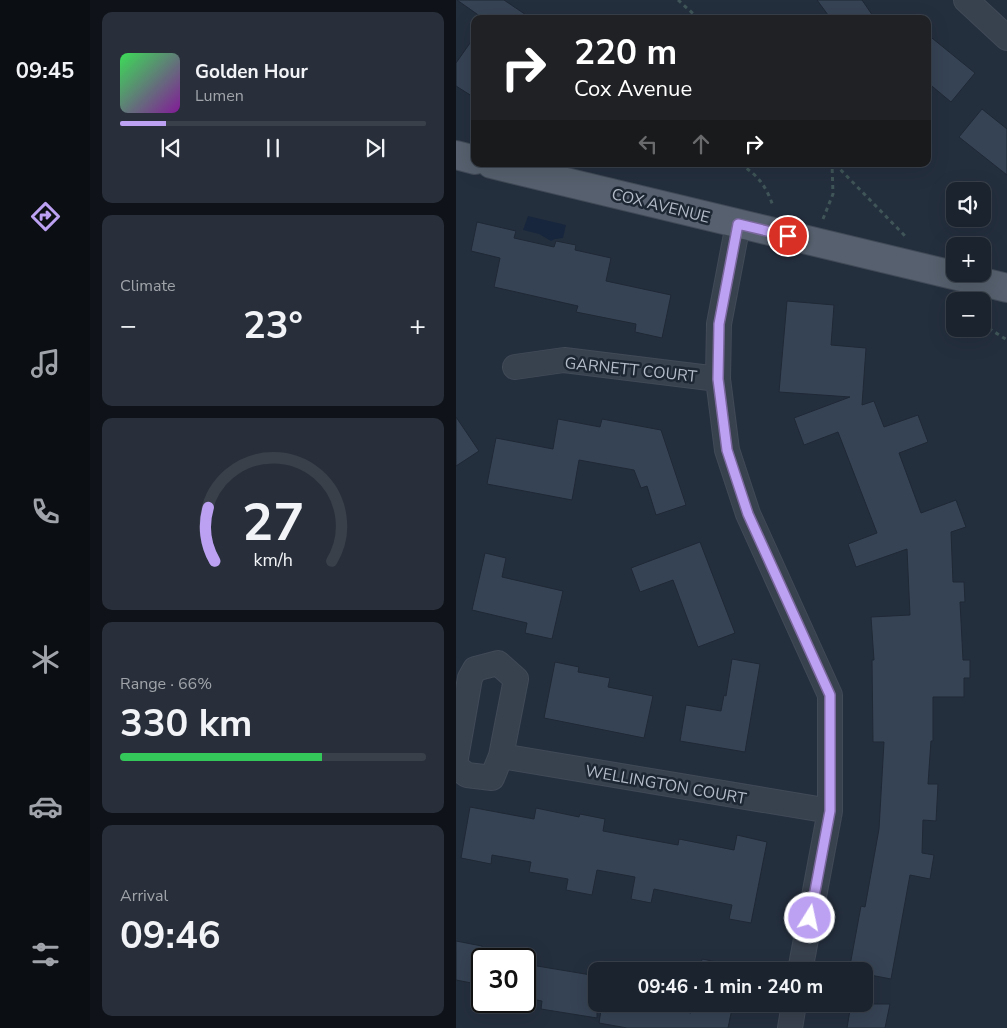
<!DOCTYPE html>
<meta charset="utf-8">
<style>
:root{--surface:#1b232e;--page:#282f3a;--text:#f1f3f6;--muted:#a0a4aa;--line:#39404a;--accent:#bca0f2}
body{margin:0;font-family:"Nunito Sans",sans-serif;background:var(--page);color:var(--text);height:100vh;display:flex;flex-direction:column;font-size:19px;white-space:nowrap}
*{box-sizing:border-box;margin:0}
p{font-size:16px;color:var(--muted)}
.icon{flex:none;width:28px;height:28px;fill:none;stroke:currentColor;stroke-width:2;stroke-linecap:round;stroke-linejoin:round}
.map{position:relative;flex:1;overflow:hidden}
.side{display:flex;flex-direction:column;gap:12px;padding:12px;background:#0f1319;width:366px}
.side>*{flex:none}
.guide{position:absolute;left:15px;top:15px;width:460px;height:152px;border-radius:10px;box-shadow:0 5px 20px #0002,0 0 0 1px var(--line);background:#202124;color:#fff;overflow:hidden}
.tools{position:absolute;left:490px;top:182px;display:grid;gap:10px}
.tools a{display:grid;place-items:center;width:45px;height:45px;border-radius:10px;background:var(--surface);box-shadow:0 5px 20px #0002,0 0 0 1px var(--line);font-size:25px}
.speed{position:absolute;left:15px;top:948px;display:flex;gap:10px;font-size:25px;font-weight:700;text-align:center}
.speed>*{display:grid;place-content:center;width:65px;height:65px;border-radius:50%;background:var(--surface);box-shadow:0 5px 20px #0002,0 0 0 1px var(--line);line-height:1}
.speed .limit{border:2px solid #111;border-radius:8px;background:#fff;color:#111}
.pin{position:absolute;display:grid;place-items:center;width:42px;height:42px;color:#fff;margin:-21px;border:2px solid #fff;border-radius:50%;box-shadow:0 1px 5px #0007}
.me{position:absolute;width:55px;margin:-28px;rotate:10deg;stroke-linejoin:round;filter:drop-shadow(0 0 4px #0008)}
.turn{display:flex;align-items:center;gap:18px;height:105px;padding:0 20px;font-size:22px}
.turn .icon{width:65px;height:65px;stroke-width:2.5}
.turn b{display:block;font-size:35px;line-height:42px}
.lanes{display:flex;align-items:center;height:48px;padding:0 20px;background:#0003;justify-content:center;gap:25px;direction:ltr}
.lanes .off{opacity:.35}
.big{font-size:38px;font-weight:700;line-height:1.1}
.side .widget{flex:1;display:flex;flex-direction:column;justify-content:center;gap:8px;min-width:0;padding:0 18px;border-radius:10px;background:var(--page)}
.side .dial{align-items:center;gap:0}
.dial svg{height:130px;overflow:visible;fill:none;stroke:var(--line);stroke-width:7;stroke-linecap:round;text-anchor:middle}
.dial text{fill:var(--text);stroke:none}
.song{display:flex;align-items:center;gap:15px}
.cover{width:60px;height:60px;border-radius:8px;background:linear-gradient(135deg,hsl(130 70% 55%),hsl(290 70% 35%))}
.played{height:5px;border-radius:2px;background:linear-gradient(90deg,var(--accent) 15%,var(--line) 15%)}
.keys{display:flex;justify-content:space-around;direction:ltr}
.heat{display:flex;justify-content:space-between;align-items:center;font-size:28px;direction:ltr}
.charge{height:8px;border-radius:4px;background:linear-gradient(90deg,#34c759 66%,var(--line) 0)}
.trip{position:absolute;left:132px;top:962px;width:285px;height:50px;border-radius:10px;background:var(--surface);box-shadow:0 5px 20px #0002,0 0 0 1px var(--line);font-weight:700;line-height:50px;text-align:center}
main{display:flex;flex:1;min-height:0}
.tabs{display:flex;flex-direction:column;width:90px;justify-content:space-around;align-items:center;background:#0b0e12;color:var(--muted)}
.tabs .icon{width:35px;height:35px}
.tabs .on{color:var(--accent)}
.tabs b{font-size:22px;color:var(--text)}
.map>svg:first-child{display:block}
.water{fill:#17263c}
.building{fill:#364354;stroke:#1f2835}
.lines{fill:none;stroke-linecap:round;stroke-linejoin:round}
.minor-casing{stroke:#414a57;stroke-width:26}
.major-casing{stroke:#414a57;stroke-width:30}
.path{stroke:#3f5557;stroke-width:3;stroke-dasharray:4 4;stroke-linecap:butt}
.minor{stroke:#38414e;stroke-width:24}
.major{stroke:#56606e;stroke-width:28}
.route-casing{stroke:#7a689d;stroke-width:12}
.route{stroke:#bca0f2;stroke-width:9}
.labels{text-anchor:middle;stroke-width:5;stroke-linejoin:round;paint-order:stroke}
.street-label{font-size:16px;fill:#b4bcc9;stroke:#1d2633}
</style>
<main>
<nav class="tabs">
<b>09:45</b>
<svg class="icon on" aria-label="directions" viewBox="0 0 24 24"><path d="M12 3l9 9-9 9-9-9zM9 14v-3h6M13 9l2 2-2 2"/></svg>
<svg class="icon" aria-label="music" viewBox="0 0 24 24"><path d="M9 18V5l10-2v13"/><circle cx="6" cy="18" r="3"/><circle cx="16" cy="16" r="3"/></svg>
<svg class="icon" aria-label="phone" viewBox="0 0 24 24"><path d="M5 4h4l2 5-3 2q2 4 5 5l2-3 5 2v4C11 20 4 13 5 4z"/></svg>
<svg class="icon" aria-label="climate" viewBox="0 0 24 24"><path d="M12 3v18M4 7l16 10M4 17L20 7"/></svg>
<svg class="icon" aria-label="car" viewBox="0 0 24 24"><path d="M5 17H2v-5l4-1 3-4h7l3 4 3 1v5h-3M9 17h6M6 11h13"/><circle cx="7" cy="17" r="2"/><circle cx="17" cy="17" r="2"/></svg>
<svg class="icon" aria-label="filters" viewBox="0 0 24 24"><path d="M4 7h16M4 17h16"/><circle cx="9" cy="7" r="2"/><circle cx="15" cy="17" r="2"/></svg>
</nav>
<section class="side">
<div class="widget">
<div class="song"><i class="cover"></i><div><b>Golden Hour</b><p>Lumen</p></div></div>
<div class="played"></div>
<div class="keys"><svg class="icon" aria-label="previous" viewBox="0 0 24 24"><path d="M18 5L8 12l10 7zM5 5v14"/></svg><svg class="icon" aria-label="pause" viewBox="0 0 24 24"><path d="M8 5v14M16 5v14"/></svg><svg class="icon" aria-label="next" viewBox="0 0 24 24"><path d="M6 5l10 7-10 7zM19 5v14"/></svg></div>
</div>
<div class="widget"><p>Climate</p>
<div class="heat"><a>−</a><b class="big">23°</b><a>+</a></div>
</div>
<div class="widget dial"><svg viewBox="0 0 100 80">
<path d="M14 69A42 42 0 1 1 86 69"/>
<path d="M14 69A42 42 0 0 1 10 36" stroke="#bca0f2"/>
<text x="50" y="56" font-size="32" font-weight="700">27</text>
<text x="50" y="72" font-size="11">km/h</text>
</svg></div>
<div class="widget"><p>Range · 66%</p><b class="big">330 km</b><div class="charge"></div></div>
<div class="widget"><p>Arrival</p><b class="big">09:46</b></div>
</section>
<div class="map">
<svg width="551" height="1028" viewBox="0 0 551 1028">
<rect width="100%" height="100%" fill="#242f3e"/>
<path class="water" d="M 72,216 L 110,225 L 107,238 L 99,239 L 95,241 L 83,234 L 67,230 Z"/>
<path class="building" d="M 1,0 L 48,0 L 76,19 L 28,19 Z
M 361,0 L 406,0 L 419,19 L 375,19 Z
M 471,34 L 519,73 L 495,102 L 471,82 Z
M 19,36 L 19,98 L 0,86 L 0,63 Z
M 526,109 L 551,129 L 551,175 L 503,137 Z
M 21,222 L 60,231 L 58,238 L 98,247 L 100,241 L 120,245 L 119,250 L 155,258 L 150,281 L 215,295 L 206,338 L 179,332 L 180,324 L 120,312 L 122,306 L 38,287 L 44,258 L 15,251 Z
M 331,301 L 378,305 L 375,345 L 410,348 L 406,405 L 418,401 L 428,427 L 462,415 L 472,442 L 443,453 L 465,513 L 500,500 L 510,527 L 495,532 L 497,582 L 508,582 L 509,602 L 504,602 L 507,660 L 514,660 L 514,678 L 508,678 L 508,697 L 477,697 L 477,741 L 475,741 L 472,784 L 482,784 L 480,821 L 467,820 L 466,853 L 478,855 L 474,879 L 454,875 L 435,979 L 409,974 L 409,971 L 393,971 L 405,906 L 409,907 L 423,829 L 428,742 L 417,742 L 416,660 L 418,660 L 415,617 L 454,615 L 451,549 L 400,567 L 392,544 L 421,533 L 382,432 L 348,445 L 338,418 L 394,397 L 323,392 Z
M 0,417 L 23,451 L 0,466 Z
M 102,419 L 144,427 L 146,419 L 205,430 L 230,505 L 200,515 L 191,486 L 185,488 L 178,470 L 123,460 L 116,500 L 31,484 L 40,438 L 97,449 Z
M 244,542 L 279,633 L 242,647 L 217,580 L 184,592 L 175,568 Z
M 29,553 L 50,558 L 46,577 L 107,591 L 96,639 L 69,633 L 71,623 L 16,610 Z
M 276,659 L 304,664 L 289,752 L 224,741 L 230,705 L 265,711 L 268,695 L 270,696 Z
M 99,662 L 123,667 L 122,672 L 154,678 L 152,687 L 197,696 L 188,738 L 88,718 Z
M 14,807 L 78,819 L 80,808 L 123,817 L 124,814 L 149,819 L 147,831 L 222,845 L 223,839 L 278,850 L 281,835 L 311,842 L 295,923 L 273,919 L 276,905 L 198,889 L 195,903 L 175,899 L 179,877 L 141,870 L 136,895 L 110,890 L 112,879 L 73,872 L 75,862 L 36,855 L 35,864 L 5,858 Z
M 0,941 L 26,946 L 26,985 L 0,980 Z
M 246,959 L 285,967 L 284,971 L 244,971 Z
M 69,964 L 141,976 L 141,1018 L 85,1009 L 86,1001 L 69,998 Z
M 146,1004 L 191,1004 L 235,1013 L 237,1004 L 277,1004 L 272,1028 L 171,1028 L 143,1023 Z
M 395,1004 L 434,1004 L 429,1028 L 391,1028 Z"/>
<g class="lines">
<defs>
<path id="minor" d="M 510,0 L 551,38
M 282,224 L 263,324 L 262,379 L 271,450 L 292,514 L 374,695 L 374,811 L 344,971
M 59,367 L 108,360 L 262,379
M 45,756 L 374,811
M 0,758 L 14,678 L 19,669 L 42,663 L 60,679 L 45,756 L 36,778 L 11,775 L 0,767
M 334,1028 L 338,1004"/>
<path id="major" d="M 0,155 L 19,160
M 35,164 L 551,288"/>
</defs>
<use href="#minor" class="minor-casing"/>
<use href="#major" class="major-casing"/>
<path class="path" d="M 222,0 L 243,19
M 284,164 C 302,175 310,186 317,206
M 379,164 L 451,238
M 367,219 L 377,194 L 376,164
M 526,324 L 551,340"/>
<use href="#minor" class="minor"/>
<use href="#major" class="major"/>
</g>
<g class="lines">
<defs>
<path id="route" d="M 332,236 L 282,224 L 263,324 L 262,379 L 271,450 L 292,514 L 374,695 L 374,811 L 354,918"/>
</defs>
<use href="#route" class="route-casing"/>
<use href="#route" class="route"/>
</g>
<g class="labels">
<g class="street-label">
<text transform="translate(205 205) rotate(14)" y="6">COX AVENUE</text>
<text transform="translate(175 369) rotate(6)" y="6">GARNETT COURT</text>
<text transform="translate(210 784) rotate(10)" y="6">WELLINGTON COURT</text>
</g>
</g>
</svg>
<div class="tools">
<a><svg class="icon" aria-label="sound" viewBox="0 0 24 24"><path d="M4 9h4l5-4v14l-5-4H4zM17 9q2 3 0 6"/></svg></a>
<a>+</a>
<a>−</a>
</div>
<div class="speed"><div class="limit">30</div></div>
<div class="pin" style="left:332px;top:236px;background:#d93025"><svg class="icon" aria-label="arrive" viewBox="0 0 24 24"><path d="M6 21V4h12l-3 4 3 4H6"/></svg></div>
<svg class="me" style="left:354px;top:918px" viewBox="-20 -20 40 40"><circle r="17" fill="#bca0f2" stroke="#fff" stroke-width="3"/><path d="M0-11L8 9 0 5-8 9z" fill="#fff"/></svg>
<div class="trip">09:46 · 1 min · 240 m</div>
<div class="guide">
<div class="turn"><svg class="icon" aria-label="right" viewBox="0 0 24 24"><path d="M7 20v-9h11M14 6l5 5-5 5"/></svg><div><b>220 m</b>Cox Avenue</div></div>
<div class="lanes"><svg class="icon off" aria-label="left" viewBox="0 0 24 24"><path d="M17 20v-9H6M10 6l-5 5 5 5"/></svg><svg class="icon off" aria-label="ahead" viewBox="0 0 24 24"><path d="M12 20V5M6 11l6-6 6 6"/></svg><svg class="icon" aria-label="right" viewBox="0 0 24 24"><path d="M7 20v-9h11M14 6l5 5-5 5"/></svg></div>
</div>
</div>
</main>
